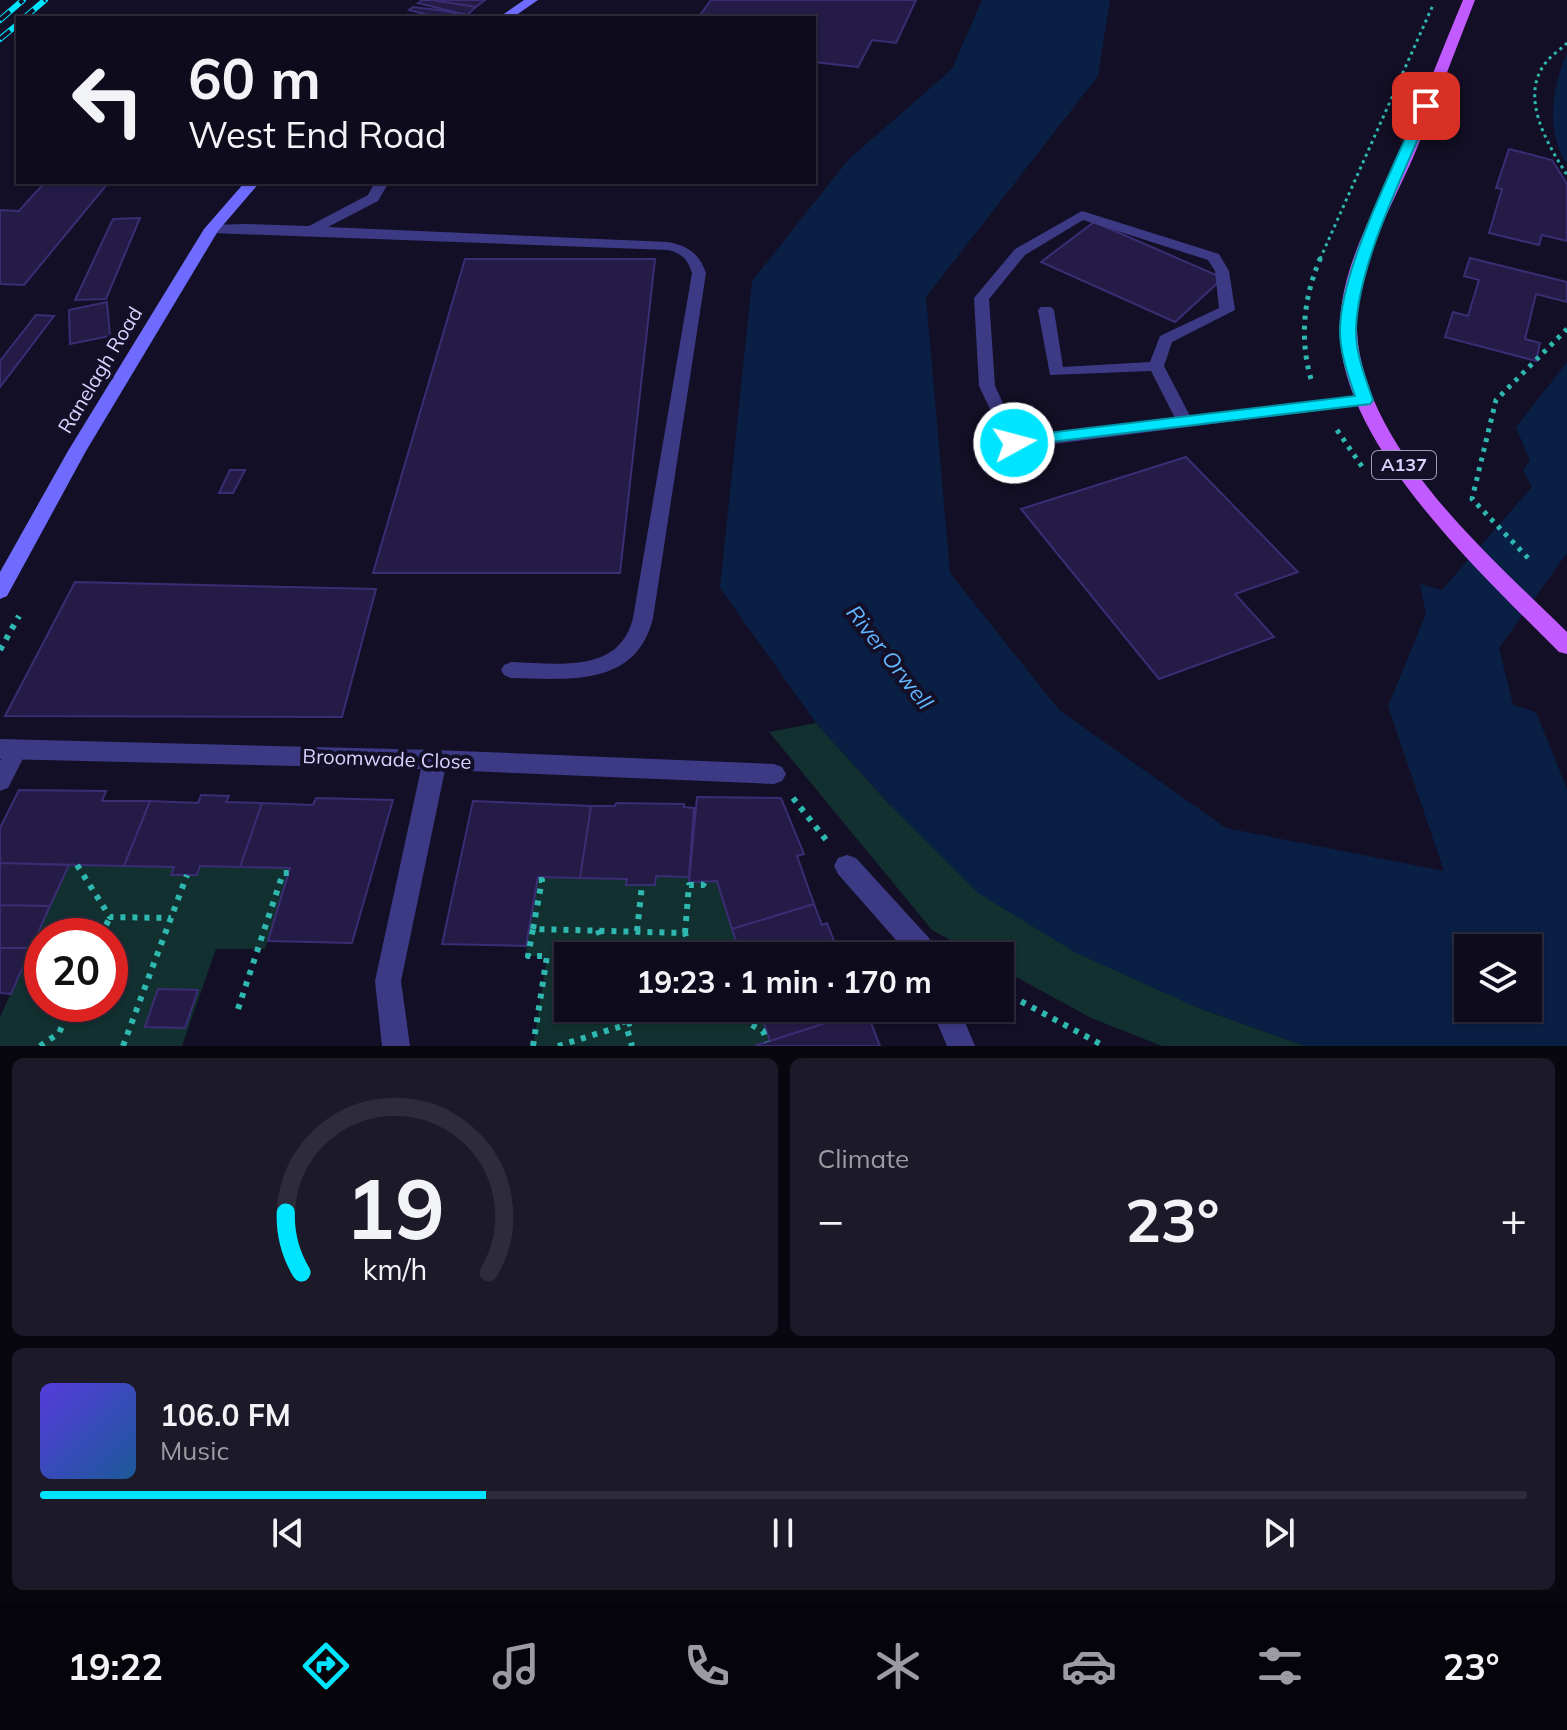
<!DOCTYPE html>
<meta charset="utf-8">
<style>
:root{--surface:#0e0b1c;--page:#1c1929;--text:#f1f3f6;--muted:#9b9ba3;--line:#2e2b3b;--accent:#00e5ff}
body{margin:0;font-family:Mulish,sans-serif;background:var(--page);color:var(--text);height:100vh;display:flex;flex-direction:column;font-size:30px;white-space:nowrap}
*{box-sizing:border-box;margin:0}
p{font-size:26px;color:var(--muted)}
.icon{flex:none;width:44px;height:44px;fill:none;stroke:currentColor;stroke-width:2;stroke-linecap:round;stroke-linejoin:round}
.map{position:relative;height:1046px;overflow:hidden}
.side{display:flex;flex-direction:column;gap:12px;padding:12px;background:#08060f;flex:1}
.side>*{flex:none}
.hud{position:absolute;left:16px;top:16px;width:800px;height:168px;border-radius:0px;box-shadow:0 2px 6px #0004,0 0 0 2px var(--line);background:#0e0b1c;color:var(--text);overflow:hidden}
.controls{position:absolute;left:1454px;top:934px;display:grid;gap:16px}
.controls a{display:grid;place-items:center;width:88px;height:88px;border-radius:0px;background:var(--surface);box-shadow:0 2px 6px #0004,0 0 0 2px var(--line);font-size:40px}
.speed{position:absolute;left:24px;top:918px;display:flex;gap:16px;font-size:40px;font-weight:700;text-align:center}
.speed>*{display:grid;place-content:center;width:104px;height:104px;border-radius:50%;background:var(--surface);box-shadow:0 2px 6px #0004,0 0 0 2px var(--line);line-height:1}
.speed .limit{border:12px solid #d22;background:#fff;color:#111}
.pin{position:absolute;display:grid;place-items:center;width:68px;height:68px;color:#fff;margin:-34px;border-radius:16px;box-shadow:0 4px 12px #0006}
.me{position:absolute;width:88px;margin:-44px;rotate:83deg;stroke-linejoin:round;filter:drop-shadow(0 0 6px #0008)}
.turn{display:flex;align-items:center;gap:28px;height:168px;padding:0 40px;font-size:36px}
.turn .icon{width:104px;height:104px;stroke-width:2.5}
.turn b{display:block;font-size:56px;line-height:68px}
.big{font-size:60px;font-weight:700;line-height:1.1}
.side .widget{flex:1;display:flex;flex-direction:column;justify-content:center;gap:12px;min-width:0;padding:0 28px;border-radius:12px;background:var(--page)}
.side .dial{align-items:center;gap:0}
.dial svg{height:208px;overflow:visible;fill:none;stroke:var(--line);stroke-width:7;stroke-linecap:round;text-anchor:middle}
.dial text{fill:var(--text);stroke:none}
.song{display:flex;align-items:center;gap:24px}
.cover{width:96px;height:96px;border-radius:12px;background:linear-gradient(135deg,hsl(250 70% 55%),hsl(210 70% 35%))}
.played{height:8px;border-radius:4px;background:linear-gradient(90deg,var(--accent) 30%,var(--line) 30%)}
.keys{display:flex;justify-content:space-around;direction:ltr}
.heat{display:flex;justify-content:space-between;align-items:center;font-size:44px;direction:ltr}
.side .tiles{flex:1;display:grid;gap:12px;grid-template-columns:1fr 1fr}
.widget:last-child{grid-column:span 2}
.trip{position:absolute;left:554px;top:942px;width:460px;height:80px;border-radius:0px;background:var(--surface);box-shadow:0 2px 6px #0004,0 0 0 2px var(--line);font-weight:700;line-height:80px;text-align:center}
.dock{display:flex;height:128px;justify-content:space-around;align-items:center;background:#06040b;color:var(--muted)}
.dock .icon{width:56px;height:56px}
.dock .active{color:var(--accent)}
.dock b{font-size:36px;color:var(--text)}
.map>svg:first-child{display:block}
.green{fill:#12302f;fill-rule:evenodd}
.water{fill:#0a1f44;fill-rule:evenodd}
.building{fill:#241b47;stroke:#3b2d73;stroke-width:2}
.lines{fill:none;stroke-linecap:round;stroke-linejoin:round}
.path-far2{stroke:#2fb8b0;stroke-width:3;stroke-dasharray:3 4;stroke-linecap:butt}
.path-far1{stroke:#2fb8b0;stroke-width:5;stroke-dasharray:4 6;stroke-linecap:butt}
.path{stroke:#2fb8b0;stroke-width:6;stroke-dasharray:5 7;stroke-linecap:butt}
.lane{fill:#3d3a85;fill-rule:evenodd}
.street{fill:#3d3a85;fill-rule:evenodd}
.secondary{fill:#6f6bff;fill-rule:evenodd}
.primary{fill:#c25bff;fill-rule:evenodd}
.rail-casing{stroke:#00e5ff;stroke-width:6}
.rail{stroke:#130f26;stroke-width:4;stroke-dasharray:13;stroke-linecap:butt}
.route{fill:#00e5ff;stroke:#0095a6;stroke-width:2}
.labels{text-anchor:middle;stroke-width:8;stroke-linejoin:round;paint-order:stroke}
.shield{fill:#130f26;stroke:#9e99be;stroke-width:2}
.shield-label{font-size:18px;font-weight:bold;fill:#d9d4ff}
.street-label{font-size:20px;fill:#d9d4ff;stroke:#130f26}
.water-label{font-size:22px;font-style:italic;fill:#62b6ff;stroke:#130f26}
</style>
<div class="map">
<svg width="1567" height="1046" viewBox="0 0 1567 1046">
<rect width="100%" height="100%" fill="#130f26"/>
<path class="green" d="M 816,723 L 890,805 L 1196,1007 L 1305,1046 L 1162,1046 L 1091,1018 L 1000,968 L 1000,956 L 979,956 L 932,930 L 769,732 Z
M 69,865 L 174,867 L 171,875 L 197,875 L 200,866 L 290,868 L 265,949 L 216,949 L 182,1046 L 0,1046 L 0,1017 ZM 42,936 L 110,936 L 110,1004 L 42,1004 Z
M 656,876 L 689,877 L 689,882 L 717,881 L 741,956 L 568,956 L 568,1008 L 759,1008 L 770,1041 L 754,1046 L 533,1046 L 547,957 L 528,956 L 526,946 L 538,877 L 627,879 L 627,884 L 655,885 Z"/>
<path class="water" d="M 982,0 L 1110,0 L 1098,76 L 926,297 L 950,573 L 1059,710 L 1226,828 L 1444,871 L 1388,706 L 1426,614 L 1420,584 L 1442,590 L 1532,487 L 1523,470 L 1530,461 L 1516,427 L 1567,362 L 1567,553 L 1499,648 L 1513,705 L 1536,712 L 1567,789 L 1567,1046 L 1305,1046 L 1196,1007 L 1076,953 L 978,893 L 890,805 L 816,723 L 720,588 L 752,281 L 849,159 L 952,69 ZM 1468,948 L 1528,948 L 1528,1008 L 1468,1008 Z
M 1567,53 L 1567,164 C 1545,130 1552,88 1567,53 Z"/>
<path class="building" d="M 423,0 L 432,0 L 476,7 L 467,15 L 418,3 Z
M 432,0 L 485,0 L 476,7 Z
M 711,0 L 916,0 L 896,43 L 872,40 L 858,67 L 814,62 L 814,18 L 698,18 Z
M 413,7 L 438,10 L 467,15 L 440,18 L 409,10 Z
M 1509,149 L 1552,160 L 1567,184 L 1567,241 L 1542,235 L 1539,245 L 1489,233 L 1502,189 L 1496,188 Z
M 45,182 L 109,182 L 24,285 L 0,284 L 0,210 L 19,211 Z
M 140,218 L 106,299 L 75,300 L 113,219 Z
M 1094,222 L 1223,278 L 1175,322 L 1041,262 Z
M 1470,258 L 1567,282 L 1567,302 L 1536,294 L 1525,339 L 1540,343 L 1536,361 L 1445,337 L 1453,312 L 1468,316 L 1479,280 L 1464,276 Z
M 465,259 L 655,259 L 620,573 L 373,573 Z
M 107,302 L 110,336 L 70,344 L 69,310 Z
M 36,315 L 54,316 L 0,387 L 0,361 Z
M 1186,457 L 1298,572 L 1235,594 L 1274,637 L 1159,679 L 1021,509 Z
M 230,470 L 245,470 L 233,493 L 219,493 Z
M 75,582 L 376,589 L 342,717 L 5,716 Z
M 19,790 L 106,791 L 102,801 L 150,801 L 124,866 L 0,863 L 0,828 Z
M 201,795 L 229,796 L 226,802 L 262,803 L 240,867 L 200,866 L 197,875 L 171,875 L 174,867 L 124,866 L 150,801 L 198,803 Z
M 697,797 L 781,798 L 804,854 L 797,856 L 814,904 L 732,929 L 717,881 L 689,882 Z
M 316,798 L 393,800 L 352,943 L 268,941 L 290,868 L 240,867 L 262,803 L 313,805 Z
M 473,801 L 591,806 L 580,878 L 538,877 L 526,946 L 442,944 Z
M 616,803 L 684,804 L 684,807 L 694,808 L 689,877 L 656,876 L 655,885 L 626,885 L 627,879 L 580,878 L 591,806 L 615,806 Z
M 0,863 L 69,865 L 50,906 L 0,905 Z
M 814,904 L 822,925 L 827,923 L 840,956 L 741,956 L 732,929 Z
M 0,905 L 50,906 L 31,948 L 0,948 Z
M 0,948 L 31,948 L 11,994 L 0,993 Z
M 158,989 L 198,990 L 185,1028 L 145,1027 Z
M 759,1008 L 854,1008 L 856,1013 L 770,1041 Z
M 866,1010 L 880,1046 L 754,1046 L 770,1041 Z"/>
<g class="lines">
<path class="path-far2" d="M 1567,43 C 1560,50 1550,56 1544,65 C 1520,99 1548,145 1567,175
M 1320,259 L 1433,5"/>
<path class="path-far1" d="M 1311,379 C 1299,338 1304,295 1321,257
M 1337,430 L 1363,468
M 1528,558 L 1472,499 L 1496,400 L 1567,329"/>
<path class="path" d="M 0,650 L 19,616
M 793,798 L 827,841
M 77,865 L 110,917 L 171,918
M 533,929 L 542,880 L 538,880
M 598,930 L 606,956
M 637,931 L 642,885
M 685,933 L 689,885 L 703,885 L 705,882
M 101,936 L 110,917
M 1000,990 L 1104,1046
M 621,1008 L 632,1046
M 720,1008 L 763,1031 L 767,1042
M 238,1009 L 283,873 L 289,873
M 40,1046 L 59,1033 L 72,1004
M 123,1046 L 187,875
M 533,1046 L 547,956 L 528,956 L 533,929 L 685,933 L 692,956
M 558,1046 L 679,1008"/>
<path class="lane" d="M 375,182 L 389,182 L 378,201 L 328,227 L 668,242 C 688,246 699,253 706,273 L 653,618 C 636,688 568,679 511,678 L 504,675 L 501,670 L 504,665 L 511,662 C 557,663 619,675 633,618 L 692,273 C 688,260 682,253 668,250 L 212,233 L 205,229 L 212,225 L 245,224 L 309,226 L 368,195 Z
M 1082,211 L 1219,254 L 1229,271 L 1235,310 L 1172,342 L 1164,366 L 1190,416 L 1365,395 L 1371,396 L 1373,400 L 1371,404 L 1014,449 L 1008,447 L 979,386 L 974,298 L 1015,249 ZM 1083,220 L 1208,260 L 1215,271 L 1219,308 L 1160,336 L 1150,362 L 1063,367 L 1054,310 L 1051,307 L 1041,307 L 1038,310 L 1050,375 L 1151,371 L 1175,418 L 1019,437 L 995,386 L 989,299 L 1025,255 Z
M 17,740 L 24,743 L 28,749 L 8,788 L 0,791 L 0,761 L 10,743 Z"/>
<path class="street" d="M 0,739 L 435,750 L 774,764 L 782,767 L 786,774 L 782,781 L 774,784 L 445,770 L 401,981 L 410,1046 L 382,1046 L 375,981 L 421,769 L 0,759 Z
M 847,855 L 856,858 L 929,938 L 936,956 L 910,956 L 838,874 L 834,866 L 838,858 Z
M 931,1008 L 959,1008 L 975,1046 L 947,1046 Z"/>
<path class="secondary" d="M 524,0 L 538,0 L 512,18 L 498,18 Z
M 245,182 L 260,182 L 218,231 L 86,451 L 7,596 L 0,599 L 0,572 L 68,451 L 204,229 Z"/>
<path class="primary" d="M 1463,0 L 1475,0 C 1455,51 1436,102 1415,153 C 1392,207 1354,269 1357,330 C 1362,447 1489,555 1567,632 L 1567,654 L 1559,652 C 1483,575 1338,443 1340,328 C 1340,266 1377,207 1401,152 C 1422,101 1442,50 1463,0 Z"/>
<defs>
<path id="rail" d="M 24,18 L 45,0
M 0,20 L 23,0
M 0,39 L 18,24"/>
</defs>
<use href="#rail" class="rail-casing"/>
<use href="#rail" class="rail"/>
</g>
<path class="route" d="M 1426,102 L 1432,106 C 1406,170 1359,259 1356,328 C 1355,352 1365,377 1373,400 L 1370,404 L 1008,447 L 1006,443 L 1008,439 L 1014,437 L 1355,396 C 1348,375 1340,353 1340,331 C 1340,270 1395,164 1420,106 Z"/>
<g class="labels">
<rect class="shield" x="1372" y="451" width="64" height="28" rx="6"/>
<g class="shield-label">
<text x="1404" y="471">A137</text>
</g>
<g class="street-label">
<text transform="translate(100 370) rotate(-59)" y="7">Ranelagh Road</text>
<text transform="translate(387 759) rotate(2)" y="7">Broomwade Close</text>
</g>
<g class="water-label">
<text transform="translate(890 657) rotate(52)" y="8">River Orwell</text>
</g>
</g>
</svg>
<div class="controls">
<a><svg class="icon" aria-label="layers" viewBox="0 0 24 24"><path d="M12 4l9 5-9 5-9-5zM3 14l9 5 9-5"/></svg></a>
</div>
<div class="speed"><div class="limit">20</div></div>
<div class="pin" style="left:1426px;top:106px;background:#d93025"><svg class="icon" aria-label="arrive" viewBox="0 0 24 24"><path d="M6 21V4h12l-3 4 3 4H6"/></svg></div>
<svg class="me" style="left:1014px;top:443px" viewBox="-20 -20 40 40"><circle r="17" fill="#00e5ff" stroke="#fff" stroke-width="3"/><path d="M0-11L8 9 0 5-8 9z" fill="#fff"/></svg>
<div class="trip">19:23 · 1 min · 170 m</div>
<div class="hud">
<div class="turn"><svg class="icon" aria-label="left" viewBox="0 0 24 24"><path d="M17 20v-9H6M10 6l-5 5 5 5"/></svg><div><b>60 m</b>West End Road</div></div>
</div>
</div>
<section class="side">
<div class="tiles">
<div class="widget dial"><svg viewBox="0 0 100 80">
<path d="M14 69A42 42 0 1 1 86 69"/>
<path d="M14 69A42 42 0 0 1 8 46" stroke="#00e5ff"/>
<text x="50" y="56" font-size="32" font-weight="700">19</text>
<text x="50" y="72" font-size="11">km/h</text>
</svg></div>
<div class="widget"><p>Climate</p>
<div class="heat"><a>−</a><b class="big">23°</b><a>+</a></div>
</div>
<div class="widget">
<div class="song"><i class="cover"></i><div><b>106.0 FM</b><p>Music</p></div></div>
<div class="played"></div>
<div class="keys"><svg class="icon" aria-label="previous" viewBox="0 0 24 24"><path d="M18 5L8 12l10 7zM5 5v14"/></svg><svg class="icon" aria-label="pause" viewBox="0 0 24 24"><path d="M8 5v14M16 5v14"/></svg><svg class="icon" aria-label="next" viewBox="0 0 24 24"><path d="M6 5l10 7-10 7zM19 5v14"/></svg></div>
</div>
</div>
</section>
<nav class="dock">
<b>19:22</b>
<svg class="icon active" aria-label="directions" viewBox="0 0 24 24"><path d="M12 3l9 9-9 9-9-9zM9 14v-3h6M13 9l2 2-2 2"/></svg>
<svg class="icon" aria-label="music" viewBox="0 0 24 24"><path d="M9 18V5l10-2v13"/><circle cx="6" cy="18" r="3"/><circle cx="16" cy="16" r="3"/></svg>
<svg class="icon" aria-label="phone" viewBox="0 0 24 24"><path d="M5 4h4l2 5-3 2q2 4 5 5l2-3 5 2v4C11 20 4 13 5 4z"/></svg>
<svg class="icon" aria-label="climate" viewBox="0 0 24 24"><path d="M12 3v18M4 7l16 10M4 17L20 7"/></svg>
<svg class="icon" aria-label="car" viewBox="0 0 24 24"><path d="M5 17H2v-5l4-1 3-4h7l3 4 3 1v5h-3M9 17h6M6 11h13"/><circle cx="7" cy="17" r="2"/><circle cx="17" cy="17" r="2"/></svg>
<svg class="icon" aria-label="filters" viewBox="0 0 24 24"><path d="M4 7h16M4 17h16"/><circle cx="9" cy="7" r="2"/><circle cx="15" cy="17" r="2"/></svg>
<b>23°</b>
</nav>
